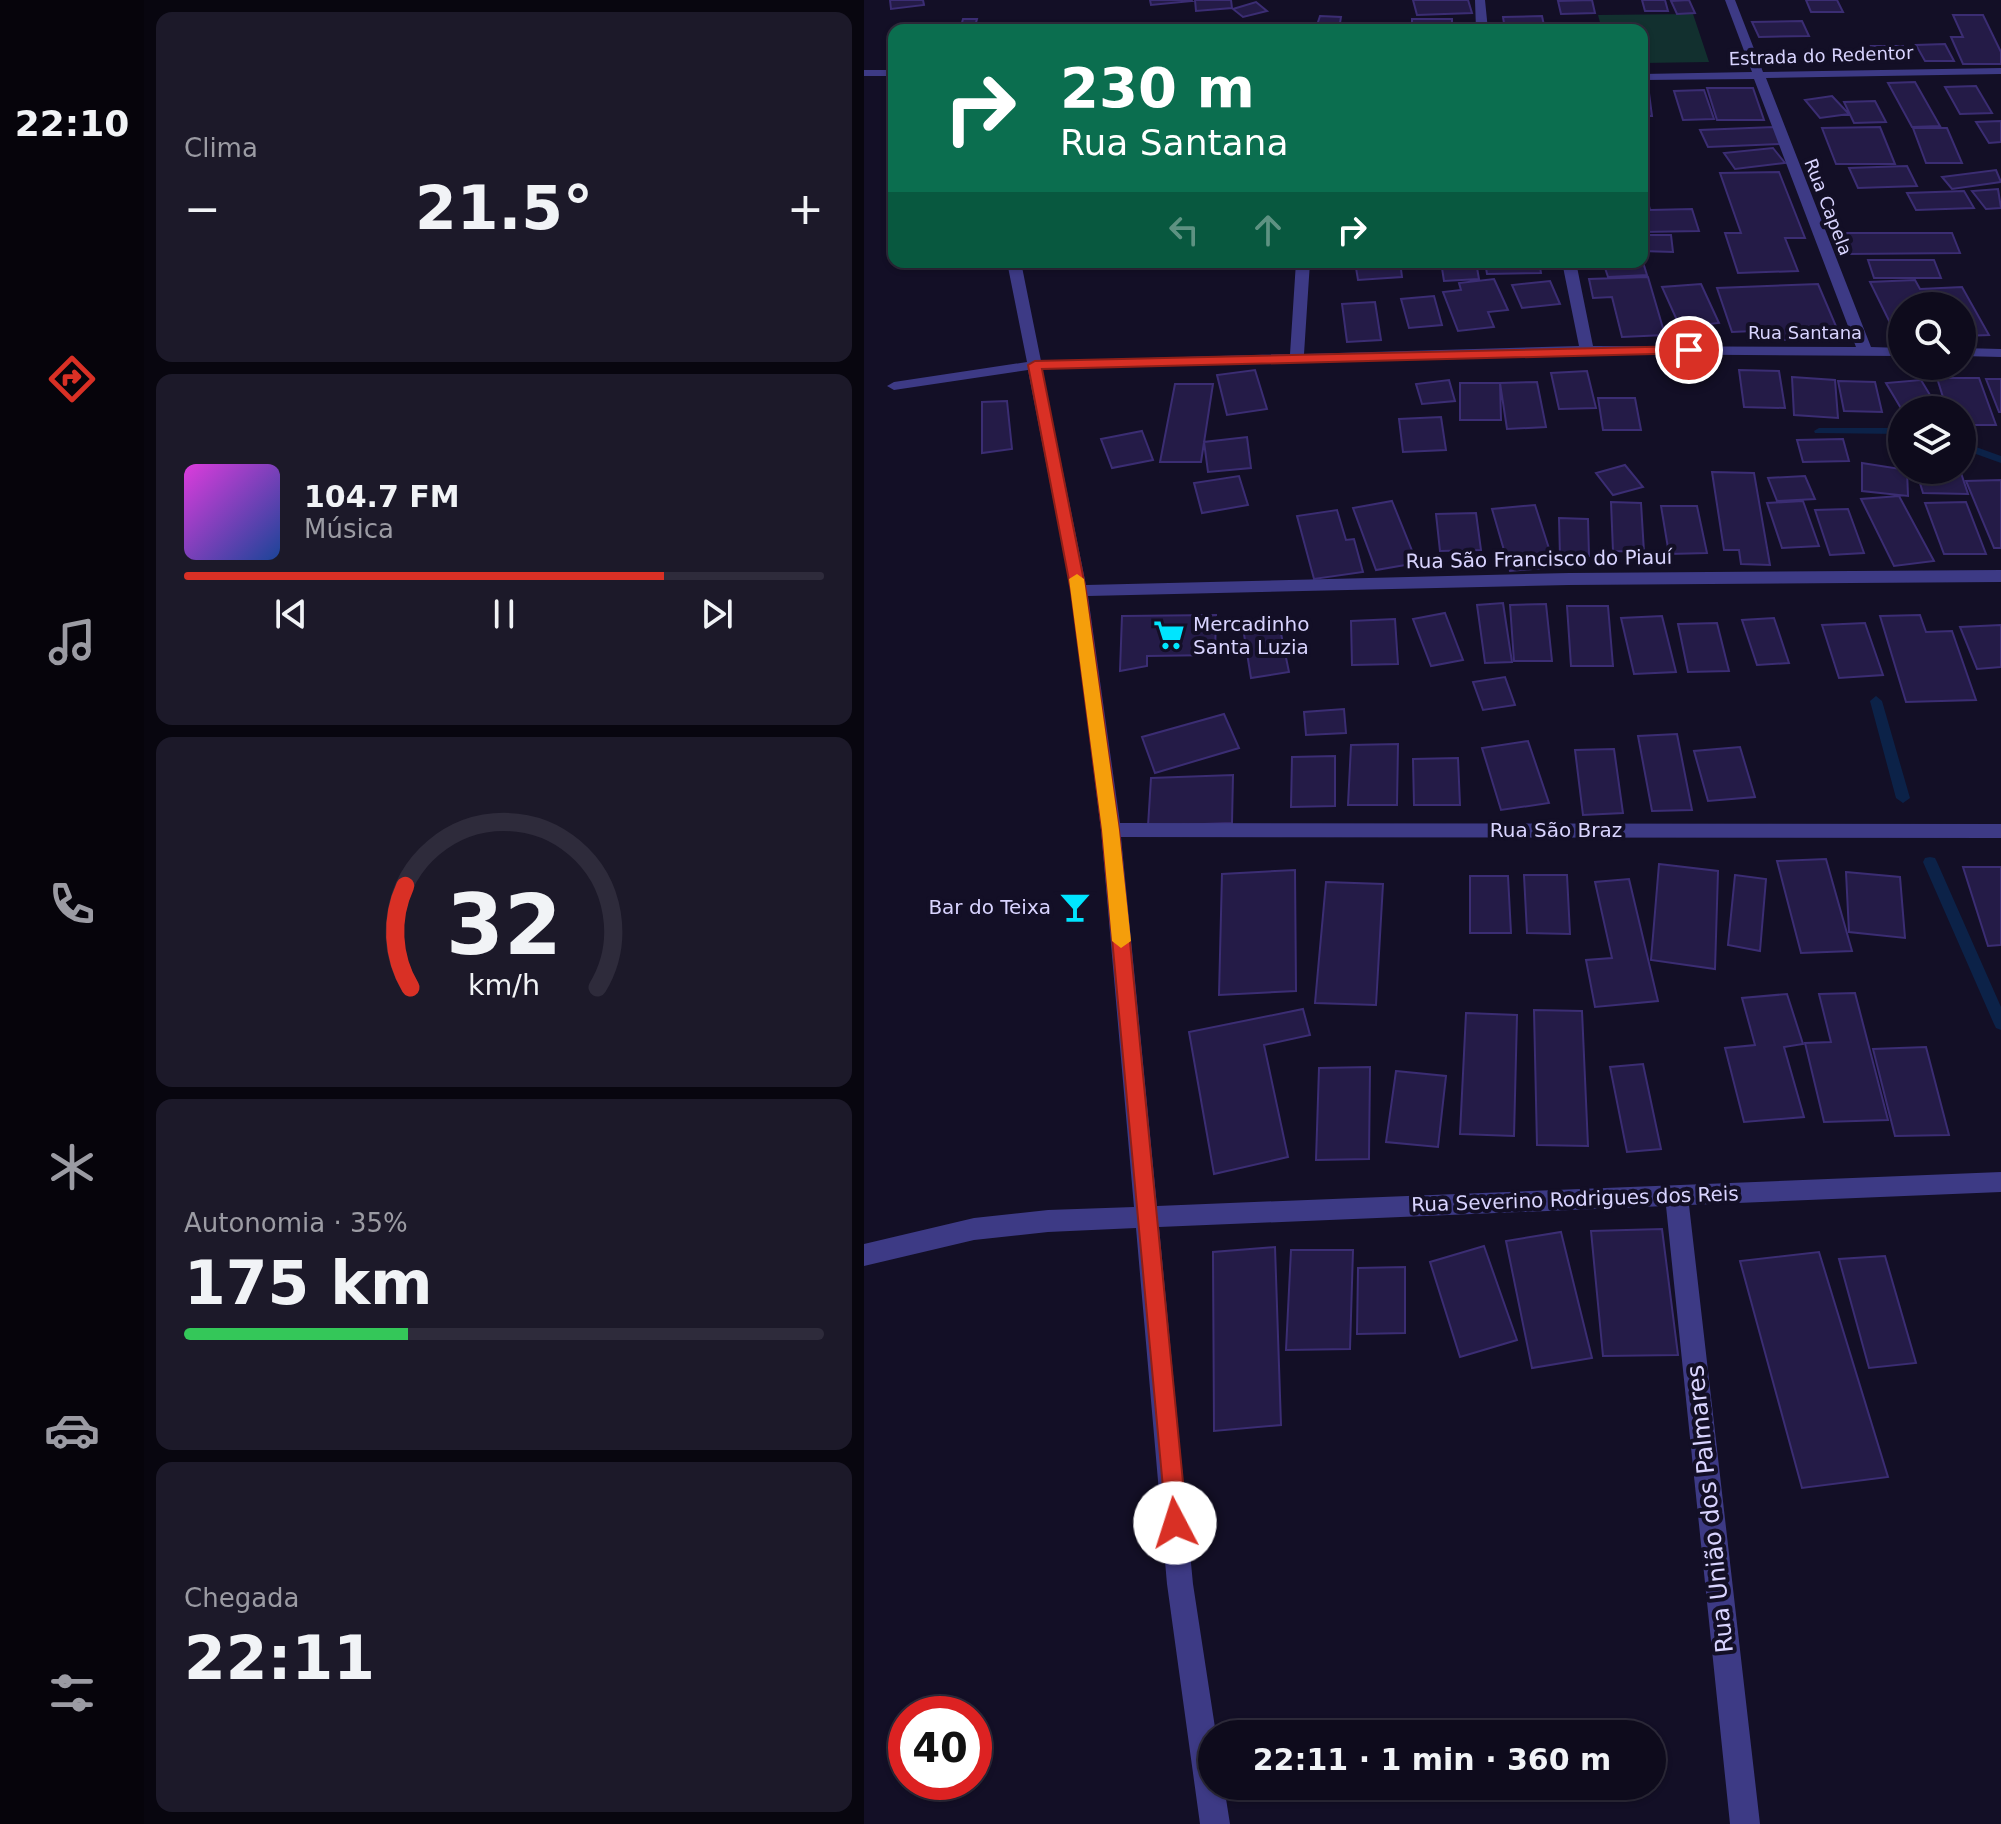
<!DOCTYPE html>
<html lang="pt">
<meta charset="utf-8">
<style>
:root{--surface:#0e0b1c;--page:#1c1929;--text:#f1f3f6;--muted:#9b9ba3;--line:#2e2b3b;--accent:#d93025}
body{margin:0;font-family:"DejaVu Sans",sans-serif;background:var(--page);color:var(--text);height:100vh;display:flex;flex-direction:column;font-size:30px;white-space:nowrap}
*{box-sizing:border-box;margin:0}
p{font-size:26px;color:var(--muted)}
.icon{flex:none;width:44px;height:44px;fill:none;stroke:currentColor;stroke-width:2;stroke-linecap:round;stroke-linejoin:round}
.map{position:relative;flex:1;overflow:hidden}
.sheet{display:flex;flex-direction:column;gap:12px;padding:12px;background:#08060f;width:720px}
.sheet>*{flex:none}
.guide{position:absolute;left:24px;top:24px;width:760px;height:244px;border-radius:16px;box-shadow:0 2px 6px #0004,0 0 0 2px var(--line);background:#0b6e4f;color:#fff;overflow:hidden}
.buttons{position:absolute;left:1024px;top:292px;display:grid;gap:16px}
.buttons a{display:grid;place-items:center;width:88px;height:88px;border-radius:50%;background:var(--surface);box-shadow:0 2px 6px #0004,0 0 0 2px var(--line);font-size:40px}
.speed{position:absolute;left:24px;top:1696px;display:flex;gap:16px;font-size:40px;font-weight:700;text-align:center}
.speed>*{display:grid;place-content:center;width:104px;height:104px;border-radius:50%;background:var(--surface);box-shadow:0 2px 6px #0004,0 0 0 2px var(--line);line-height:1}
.speed .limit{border:12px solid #d22;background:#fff;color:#111}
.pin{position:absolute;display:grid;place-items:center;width:68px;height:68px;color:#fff;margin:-34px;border:4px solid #fff;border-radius:50%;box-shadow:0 2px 8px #0007}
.me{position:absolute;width:88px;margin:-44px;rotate:355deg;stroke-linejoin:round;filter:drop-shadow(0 0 6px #0008)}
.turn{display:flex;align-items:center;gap:28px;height:168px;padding:0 40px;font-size:36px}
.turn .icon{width:104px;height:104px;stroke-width:2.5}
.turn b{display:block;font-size:56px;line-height:68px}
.lanes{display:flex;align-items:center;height:76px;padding:0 40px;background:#0003;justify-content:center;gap:40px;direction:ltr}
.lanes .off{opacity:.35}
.big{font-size:60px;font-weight:700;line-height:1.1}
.sheet .tile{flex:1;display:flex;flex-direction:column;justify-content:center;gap:12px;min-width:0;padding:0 28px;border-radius:16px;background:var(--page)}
.sheet .dial{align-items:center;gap:0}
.dial svg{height:208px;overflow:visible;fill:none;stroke:var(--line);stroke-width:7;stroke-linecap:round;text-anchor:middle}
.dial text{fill:var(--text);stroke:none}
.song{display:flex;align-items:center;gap:24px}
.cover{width:96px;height:96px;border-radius:12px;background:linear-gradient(135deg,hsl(300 70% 55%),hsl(220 70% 35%))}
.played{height:8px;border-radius:4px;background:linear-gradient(90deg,var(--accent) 75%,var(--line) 75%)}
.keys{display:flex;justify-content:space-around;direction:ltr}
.heat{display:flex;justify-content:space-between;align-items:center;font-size:44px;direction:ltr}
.charge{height:12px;border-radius:6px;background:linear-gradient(90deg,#34c759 35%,var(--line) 0)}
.trip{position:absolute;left:334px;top:1720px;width:468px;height:80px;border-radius:40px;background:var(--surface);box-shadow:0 2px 6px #0004,0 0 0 2px var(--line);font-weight:700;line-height:80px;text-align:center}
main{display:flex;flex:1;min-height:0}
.tabs{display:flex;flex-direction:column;width:144px;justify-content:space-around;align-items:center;background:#06040b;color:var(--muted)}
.tabs .icon{width:56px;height:56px}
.tabs .active{color:var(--accent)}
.tabs b{font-size:36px;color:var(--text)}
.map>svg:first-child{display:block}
.green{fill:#12302f}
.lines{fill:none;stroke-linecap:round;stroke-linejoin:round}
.stream{fill:#0c2248;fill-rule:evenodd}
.building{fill:#241b47;stroke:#3b2d73;stroke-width:2}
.minor{fill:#3d3a85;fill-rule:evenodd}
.route{fill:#d93025;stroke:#8d1f18;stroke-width:2}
.slow{fill:#f59e0b}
.labels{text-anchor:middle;stroke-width:8;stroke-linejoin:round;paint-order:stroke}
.far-street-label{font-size:18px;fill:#d9d4ff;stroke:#130f26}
.street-label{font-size:20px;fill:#d9d4ff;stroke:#130f26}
.poi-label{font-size:20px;fill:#d9d4ff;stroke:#130f26;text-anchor:start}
.near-street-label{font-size:24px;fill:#d9d4ff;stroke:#130f26}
</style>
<main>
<nav class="tabs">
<b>22:10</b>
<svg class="icon active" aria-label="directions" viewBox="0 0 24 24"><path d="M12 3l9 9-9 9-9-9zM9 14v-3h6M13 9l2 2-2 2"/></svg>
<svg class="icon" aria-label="music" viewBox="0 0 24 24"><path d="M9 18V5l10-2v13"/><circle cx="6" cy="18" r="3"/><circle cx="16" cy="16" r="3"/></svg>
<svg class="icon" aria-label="phone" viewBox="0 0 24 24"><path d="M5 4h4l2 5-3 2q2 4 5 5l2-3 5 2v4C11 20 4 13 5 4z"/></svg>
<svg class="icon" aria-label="climate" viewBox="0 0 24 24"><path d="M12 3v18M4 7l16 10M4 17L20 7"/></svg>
<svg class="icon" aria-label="car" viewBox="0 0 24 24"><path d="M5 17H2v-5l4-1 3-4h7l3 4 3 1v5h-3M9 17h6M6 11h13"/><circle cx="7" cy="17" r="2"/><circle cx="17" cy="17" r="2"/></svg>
<svg class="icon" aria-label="filters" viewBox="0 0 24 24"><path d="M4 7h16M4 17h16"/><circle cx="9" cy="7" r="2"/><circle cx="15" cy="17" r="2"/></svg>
</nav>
<section class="sheet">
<div class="tile"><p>Clima</p>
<div class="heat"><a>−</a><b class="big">21.5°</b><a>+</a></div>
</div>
<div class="tile">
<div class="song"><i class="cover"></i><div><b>104.7 FM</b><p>Música</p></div></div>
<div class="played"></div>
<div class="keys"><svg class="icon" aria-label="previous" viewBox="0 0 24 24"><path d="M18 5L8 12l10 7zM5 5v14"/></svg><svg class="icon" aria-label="pause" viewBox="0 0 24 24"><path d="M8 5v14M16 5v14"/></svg><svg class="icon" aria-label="next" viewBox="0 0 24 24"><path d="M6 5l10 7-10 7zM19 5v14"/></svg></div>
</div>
<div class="tile dial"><svg viewBox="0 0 100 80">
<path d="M14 69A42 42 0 1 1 86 69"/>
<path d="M14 69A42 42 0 0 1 12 30" stroke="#d93025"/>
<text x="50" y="56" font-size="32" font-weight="700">32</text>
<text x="50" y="72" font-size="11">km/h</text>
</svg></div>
<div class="tile"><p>Autonomia · 35%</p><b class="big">175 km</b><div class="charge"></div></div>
<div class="tile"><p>Chegada</p><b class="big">22:11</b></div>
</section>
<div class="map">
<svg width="1137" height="1824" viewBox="0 0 1137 1824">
<rect width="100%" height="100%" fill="#130f26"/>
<path class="green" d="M 829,14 L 845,62 L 778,63 L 778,30 L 738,30 L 734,15 Z"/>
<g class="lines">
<path class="stream" d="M 955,428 L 1038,428 L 1038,434 L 951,433 L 950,431 Z
M 1098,442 L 1137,456 L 1137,463 L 1098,449 Z
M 1012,696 L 1018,701 L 1046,798 L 1039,803 L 1032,798 L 1006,701 Z
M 1066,857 L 1071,858 L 1073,862 L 1137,1007 L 1137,1030 L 1132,1028 L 1130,1024 L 1059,862 L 1061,858 Z"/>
</g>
<path class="building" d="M 26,0 L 59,0 L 60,5 L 27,9 Z
M 286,0 L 327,0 L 328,1 L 287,5 Z
M 331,0 L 367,0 L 368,8 L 332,11 Z
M 549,0 L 604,0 L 608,13 L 553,15 Z
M 728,0 L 731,13 L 697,14 L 694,1 Z
M 778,0 L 801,0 L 804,11 L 781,11 Z
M 825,0 L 831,13 L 813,14 L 807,1 Z
M 942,0 L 973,0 L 979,12 L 947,12 Z
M 392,2 L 403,11 L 379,17 L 369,9 Z
M 1089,15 L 1119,15 L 1137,52 L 1137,64 L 1099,64 L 1087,37 L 1099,37 Z
M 456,16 L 477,17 L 475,29 L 452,28 Z
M 678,16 L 681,30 L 641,30 L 639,17 Z
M 99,19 L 113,19 L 110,30 L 96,30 Z
M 548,19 L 588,19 L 588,30 L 548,30 Z
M 938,21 L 945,36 L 895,37 L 888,22 Z
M 1081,44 L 1090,61 L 1061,61 L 1052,45 Z
M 1007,46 L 1039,46 L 1045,60 L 1012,60 Z
M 1051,82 L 1076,126 L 1048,127 L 1024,83 Z
M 1112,86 L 1128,113 L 1096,114 L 1081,87 Z
M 843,88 L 889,88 L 900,120 L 853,120 Z
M 840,90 L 850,119 L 819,120 L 810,91 Z
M 778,93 L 785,93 L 788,116 L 778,116 Z
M 968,96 L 985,114 L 956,118 L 941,100 Z
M 1011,101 L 1022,122 L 990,123 L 980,102 Z
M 1137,121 L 1137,142 L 1125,143 L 1112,122 Z
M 910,127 L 918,144 L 844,147 L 836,130 Z
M 1016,127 L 1031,164 L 972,164 L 958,128 Z
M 1049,128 L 1083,128 L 1098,163 L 1062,163 Z
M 909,148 L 921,163 L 871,169 L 860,153 Z
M 1043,166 L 1053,186 L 994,188 L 985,168 Z
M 1132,170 L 1137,182 L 1088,189 L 1078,177 Z
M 915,172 L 941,238 L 921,238 L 934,271 L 874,273 L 861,233 L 877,233 L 856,173 Z
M 1134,189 L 1137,208 L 1122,209 L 1108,191 Z
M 778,190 L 781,190 L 786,210 L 828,209 L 835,231 L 778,232 Z
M 1100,191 L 1110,208 L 1052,210 L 1043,193 Z
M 976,233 L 1088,233 L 1096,253 L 983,254 Z
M 778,235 L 807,235 L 809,252 L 778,251 Z
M 778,259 L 783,275 L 744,277 L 739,262 Z
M 1004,260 L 1070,260 L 1077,278 L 1010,278 Z
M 491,262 L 536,262 L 538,277 L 494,280 Z
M 577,262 L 612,262 L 615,279 L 580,281 Z
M 621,262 L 675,262 L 677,273 L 623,274 Z
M 784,277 L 801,335 L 758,337 L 748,297 L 729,298 L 725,279 Z
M 630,279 L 644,310 L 624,312 L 630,327 L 594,331 L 579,292 L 597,290 L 595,283 Z
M 1051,280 L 1056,289 L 1098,287 L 1125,335 L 1098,336 L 1098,306 L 1038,306 L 1038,339 L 1034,339 L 1006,282 Z
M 686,281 L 696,304 L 658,308 L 648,285 Z
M 837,284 L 855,323 L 816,327 L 798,287 Z
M 954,284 L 977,338 L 917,340 L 913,330 L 868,332 L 853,288 Z
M 570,296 L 578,325 L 545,328 L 537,299 Z
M 511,302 L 517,340 L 483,342 L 478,304 Z
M 391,370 L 403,409 L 363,415 L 353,375 Z
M 875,370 L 915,371 L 921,408 L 880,407 Z
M 723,371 L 732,408 L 695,409 L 687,373 Z
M 928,377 L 971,380 L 974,418 L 930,415 Z
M 1073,378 L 1115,378 L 1132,425 L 1098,425 L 1098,410 L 1083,410 Z
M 1122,379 L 1137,379 L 1137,412 L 1135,412 Z
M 585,380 L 591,401 L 558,404 L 552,384 Z
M 1057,380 L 1075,410 L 1038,410 L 1022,383 Z
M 974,381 L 1011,382 L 1018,412 L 980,411 Z
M 673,382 L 682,427 L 643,429 L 636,383 Z
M 596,383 L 636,383 L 637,420 L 596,420 Z
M 311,384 L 349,384 L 337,462 L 296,462 Z
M 734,398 L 771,398 L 777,430 L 739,430 Z
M 143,401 L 148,449 L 118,453 L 118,402 Z
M 577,417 L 582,450 L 539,452 L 535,419 Z
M 278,431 L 289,460 L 248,468 L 237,439 Z
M 383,437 L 387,468 L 344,472 L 340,442 Z
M 979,439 L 985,461 L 939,462 L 933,440 Z
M 998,463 L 1043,470 L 1044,496 L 998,491 Z
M 761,465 L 779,487 L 749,495 L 732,473 Z
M 1052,470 L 1096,470 L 1104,494 L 1059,493 Z
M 848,472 L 890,473 L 906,565 L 877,564 L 875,550 L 860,550 Z
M 375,476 L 384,505 L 338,513 L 330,483 Z
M 941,476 L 951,499 L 913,501 L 904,478 Z
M 1137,480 L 1137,548 L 1130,548 L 1102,481 Z
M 1035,496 L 1070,561 L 1030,566 L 997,499 Z
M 528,501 L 553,563 L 512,570 L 489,508 Z
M 939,501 L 955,546 L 918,548 L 903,503 Z
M 747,502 L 777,503 L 780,552 L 749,551 Z
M 1102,502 L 1122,554 L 1080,554 L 1061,503 Z
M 671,505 L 691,567 L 646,571 L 628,509 Z
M 797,506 L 833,506 L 843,553 L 805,554 Z
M 984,509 L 1000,553 L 966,555 L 951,510 Z
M 473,510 L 482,540 L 490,539 L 499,572 L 450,579 L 433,516 Z
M 612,513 L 617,550 L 576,551 L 572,514 Z
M 695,518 L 724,519 L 725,556 L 696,556 Z
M 639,603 L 648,662 L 621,663 L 613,605 Z
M 682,604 L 688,661 L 650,661 L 646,605 Z
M 703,606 L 744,606 L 749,666 L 707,666 Z
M 581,613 L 599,660 L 567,666 L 549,619 Z
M 352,615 L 351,655 L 283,656 L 283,666 L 256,671 L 258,616 Z
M 1056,615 L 1062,632 L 1088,631 L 1112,700 L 1042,702 L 1016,616 Z
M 798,616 L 812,672 L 770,674 L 757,618 Z
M 910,618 L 925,663 L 893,665 L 878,620 Z
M 531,619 L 534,664 L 488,665 L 487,621 Z
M 853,623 L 865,671 L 824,672 L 814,624 Z
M 1001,623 L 1019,675 L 975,678 L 958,625 Z
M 415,624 L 425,672 L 387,678 L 379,628 Z
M 1137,625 L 1137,667 L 1113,669 L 1096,627 Z
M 641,677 L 651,705 L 619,710 L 609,682 Z
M 480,709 L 482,733 L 442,735 L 440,712 Z
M 360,714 L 375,748 L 291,773 L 278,737 Z
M 813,734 L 828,810 L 788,811 L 774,736 Z
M 664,741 L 685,803 L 637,810 L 618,748 Z
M 534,744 L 533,805 L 484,805 L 487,745 Z
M 876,747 L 891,797 L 844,801 L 830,751 Z
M 750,749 L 759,813 L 719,815 L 711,750 Z
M 471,756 L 471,806 L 427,807 L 428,757 Z
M 594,758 L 596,805 L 550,805 L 549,759 Z
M 369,775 L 368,823 L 284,826 L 287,778 Z
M 962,859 L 988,951 L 937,953 L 913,861 Z
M 795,864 L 854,871 L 851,969 L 787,960 Z
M 1099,867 L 1137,867 L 1137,945 L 1124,946 Z
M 431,870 L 432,991 L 355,995 L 358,874 Z
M 982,872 L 1036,877 L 1041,938 L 985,932 Z
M 660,875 L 703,875 L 706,934 L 663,933 Z
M 871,875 L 902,879 L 896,951 L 864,945 Z
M 606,876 L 644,876 L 647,933 L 606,933 Z
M 765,879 L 794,1001 L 731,1007 L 722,960 L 748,958 L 731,882 Z
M 462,882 L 519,884 L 512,1005 L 451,1003 Z
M 991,993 L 1024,1120 L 960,1122 L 941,1043 L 967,1042 L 955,994 Z
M 923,994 L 939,1044 L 920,1047 L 940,1117 L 880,1122 L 861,1048 L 891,1045 L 878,998 Z
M 439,1009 L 446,1035 L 400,1045 L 424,1157 L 350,1174 L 325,1032 Z
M 670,1010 L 718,1011 L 724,1146 L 673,1145 Z
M 602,1013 L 653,1015 L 650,1136 L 596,1134 Z
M 1062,1047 L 1085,1135 L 1031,1136 L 1009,1049 Z
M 779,1064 L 797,1149 L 763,1152 L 746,1067 Z
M 506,1067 L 505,1159 L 452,1160 L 455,1068 Z
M 532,1071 L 582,1076 L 574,1147 L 522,1142 Z
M 798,1229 L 814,1355 L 739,1356 L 727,1231 Z
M 697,1232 L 728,1358 L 668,1368 L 642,1241 Z
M 620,1246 L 653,1340 L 596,1357 L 566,1262 Z
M 411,1247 L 417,1425 L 350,1431 L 349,1252 Z
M 427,1250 L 489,1250 L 486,1349 L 422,1350 Z
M 955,1252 L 1024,1477 L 938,1488 L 876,1261 Z
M 1021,1256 L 1052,1363 L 1005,1368 L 975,1259 Z
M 541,1267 L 541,1333 L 493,1334 L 494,1268 Z"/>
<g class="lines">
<path class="minor" d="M 611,0 L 621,0 L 624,30 L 612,30 Z
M 861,0 L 871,0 L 899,72 L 1137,68 L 1137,74 L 902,78 L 1007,347 L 1038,348 L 1038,356 L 737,354 L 178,369 L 222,585 L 705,573 L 1137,570 L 1137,582 L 705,585 L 224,596 L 256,823 L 1137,824 L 1137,838 L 257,837 L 293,1206 L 1137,1172 L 1137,1192 L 825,1205 L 896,1824 L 866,1824 L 802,1206 L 295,1227 L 329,1584 L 352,1734 L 348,1734 L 348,1786 L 360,1786 L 366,1824 L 336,1824 L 303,1584 L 272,1228 L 184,1232 L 110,1240 L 0,1266 L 0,1244 L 110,1218 L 184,1210 L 270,1207 L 237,830 L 207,591 L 164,370 L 30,390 L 23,386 L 30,382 L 163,362 L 143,262 L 157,262 L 177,361 L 426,354 L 432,262 L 446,262 L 440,354 L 715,346 L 698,262 L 712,262 L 729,346 L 992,347 L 890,79 L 778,80 L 778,74 L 888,72 Z
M 0,70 L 30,70 L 30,76 L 0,76 Z
M 1098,348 L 1137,349 L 1137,357 L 1098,356 Z"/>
</g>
<path class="route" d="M 825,346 L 832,350 L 830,353 L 178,369 L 222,591 L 255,830 L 323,1523 L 319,1531 L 311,1535 L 303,1531 L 238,830 L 207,591 L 164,365 L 171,361 Z"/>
<path class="slow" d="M 213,574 L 220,579 L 255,830 L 267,941 L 257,948 L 248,941 L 238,830 L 205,579 Z"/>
<defs>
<symbol id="supermarket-bare" viewBox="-9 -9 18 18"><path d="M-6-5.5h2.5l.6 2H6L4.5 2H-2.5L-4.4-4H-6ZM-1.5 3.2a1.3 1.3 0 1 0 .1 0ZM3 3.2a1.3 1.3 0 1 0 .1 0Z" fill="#00e5ff" stroke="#130f26" stroke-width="2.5" paint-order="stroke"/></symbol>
<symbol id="bar-bare" viewBox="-9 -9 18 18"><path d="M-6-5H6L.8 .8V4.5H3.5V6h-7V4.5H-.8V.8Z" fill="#00e5ff" stroke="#130f26" stroke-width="2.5" paint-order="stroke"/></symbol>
</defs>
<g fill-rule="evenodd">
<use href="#supermarket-bare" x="283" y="613" width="44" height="44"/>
<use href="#bar-bare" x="189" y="885" width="44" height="44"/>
</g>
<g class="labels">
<g class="far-street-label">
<text transform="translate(957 56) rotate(-2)" y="6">Estrada do Redentor</text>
<text transform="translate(964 207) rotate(69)" y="6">Rua Capela</text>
<text x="941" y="339">Rua Santana</text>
</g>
<g class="street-label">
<text transform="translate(675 559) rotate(-1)" y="7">Rua São Francisco do Piauí</text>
<text x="692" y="837">Rua São Braz</text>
<text transform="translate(711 1199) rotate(-2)" y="7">Rua Severino Rodrigues dos Reis</text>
</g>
<g class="poi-label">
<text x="329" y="631">Mercadinho<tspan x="329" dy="23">Santa Luzia</tspan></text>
<text x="187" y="914" text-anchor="end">Bar do Teixa</text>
</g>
<g class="near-street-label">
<text transform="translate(846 1509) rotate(-96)" y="8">Rua União dos Palmares</text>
</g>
</g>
</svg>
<div class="buttons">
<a><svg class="icon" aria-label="search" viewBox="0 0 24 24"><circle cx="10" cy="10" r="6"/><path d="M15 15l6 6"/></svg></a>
<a><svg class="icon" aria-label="layers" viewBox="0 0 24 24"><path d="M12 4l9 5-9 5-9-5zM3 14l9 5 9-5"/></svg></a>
</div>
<div class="speed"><div class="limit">40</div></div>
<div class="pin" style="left:825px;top:350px;background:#d93025"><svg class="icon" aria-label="arrive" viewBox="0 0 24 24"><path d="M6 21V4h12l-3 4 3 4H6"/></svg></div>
<svg class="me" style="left:311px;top:1523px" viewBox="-20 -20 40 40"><circle r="19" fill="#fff"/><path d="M0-13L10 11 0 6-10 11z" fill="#d93025"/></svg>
<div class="trip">22:11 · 1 min · 360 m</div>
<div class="guide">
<div class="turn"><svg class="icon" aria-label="right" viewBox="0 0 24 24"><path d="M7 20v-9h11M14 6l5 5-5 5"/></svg><div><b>230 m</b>Rua Santana</div></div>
<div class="lanes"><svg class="icon off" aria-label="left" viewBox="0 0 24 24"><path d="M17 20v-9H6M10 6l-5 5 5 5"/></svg><svg class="icon off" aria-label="ahead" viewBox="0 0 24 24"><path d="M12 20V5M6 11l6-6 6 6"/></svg><svg class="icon" aria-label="right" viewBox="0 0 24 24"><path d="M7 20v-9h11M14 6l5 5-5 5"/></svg></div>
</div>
</div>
</main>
